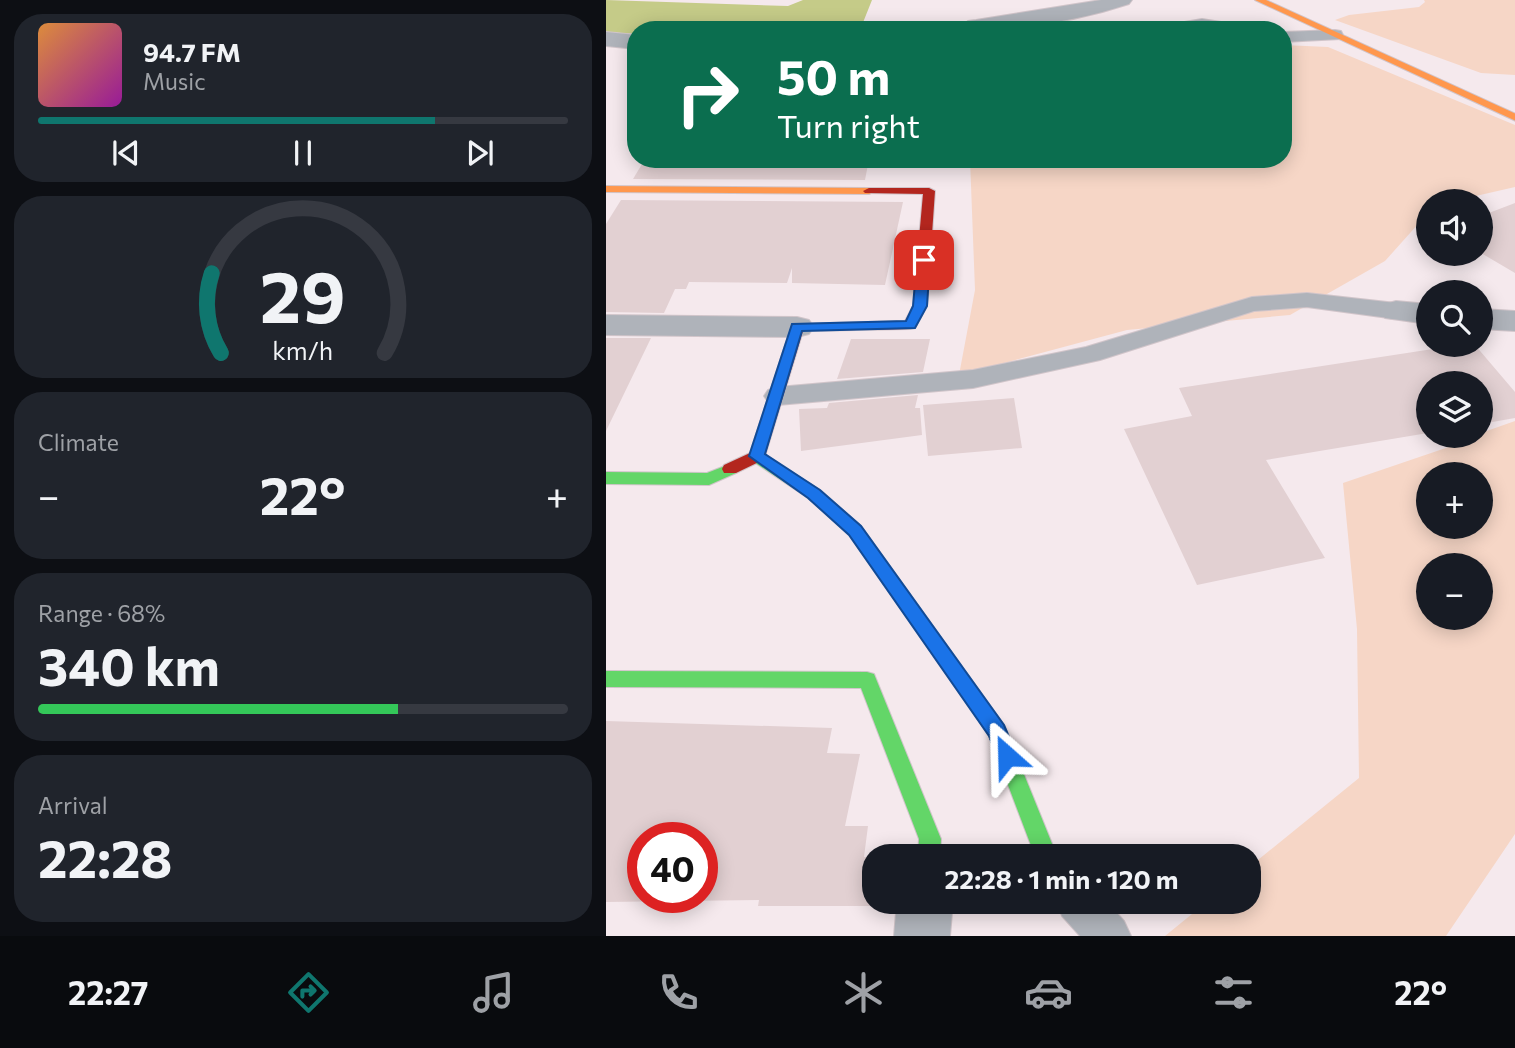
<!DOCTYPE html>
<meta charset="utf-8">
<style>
:root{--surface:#171b24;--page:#20242c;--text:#f1f3f6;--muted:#9ea1a6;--line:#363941;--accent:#0f766e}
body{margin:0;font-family:Commissioner,sans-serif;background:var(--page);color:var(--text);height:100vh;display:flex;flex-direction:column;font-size:26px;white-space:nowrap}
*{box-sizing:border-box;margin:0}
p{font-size:23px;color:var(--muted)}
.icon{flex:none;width:38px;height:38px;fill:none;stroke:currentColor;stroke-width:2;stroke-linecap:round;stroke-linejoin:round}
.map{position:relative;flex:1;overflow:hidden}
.drawer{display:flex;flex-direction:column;gap:14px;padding:14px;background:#0d0f14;width:606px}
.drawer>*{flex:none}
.banner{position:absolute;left:21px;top:21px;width:665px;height:147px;border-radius:28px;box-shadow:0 4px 18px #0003;background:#0b6e4f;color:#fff;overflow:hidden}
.tools{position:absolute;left:810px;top:189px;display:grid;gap:14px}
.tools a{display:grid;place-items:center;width:77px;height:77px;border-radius:50%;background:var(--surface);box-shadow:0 4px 18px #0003;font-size:35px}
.speed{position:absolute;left:21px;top:822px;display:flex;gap:14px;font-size:35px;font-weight:700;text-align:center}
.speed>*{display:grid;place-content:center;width:91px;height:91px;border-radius:50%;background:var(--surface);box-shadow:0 4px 18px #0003;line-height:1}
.speed .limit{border:10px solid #d22;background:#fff;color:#111}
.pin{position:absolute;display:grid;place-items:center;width:60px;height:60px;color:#fff;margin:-30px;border-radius:14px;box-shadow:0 4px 10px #0006}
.me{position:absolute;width:77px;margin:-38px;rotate:335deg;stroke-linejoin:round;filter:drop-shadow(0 0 5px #0008)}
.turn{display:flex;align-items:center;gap:24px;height:147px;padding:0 35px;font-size:32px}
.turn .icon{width:91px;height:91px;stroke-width:2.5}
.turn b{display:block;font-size:49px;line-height:60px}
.big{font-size:52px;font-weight:700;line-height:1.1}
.drawer .card{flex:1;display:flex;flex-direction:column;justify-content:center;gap:10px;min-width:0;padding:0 24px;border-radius:28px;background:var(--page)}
.drawer .dial{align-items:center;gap:0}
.dial svg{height:182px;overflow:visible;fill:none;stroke:var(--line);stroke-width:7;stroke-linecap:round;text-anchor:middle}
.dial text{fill:var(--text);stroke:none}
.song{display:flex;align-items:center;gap:21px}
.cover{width:84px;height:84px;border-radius:10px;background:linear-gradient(135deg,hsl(30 70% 55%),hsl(300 70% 35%))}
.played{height:7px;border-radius:4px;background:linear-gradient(90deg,var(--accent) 75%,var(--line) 75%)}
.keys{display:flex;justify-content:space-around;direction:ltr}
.heat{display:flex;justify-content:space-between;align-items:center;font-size:38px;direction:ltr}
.charge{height:10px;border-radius:5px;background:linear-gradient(90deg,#34c759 68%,var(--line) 0)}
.trip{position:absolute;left:256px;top:844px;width:399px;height:70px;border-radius:28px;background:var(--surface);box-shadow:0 4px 18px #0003;font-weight:700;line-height:70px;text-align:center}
.tab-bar{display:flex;height:112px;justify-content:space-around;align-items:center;background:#090b0e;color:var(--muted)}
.tab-bar .icon{width:49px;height:49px}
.tab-bar .selected{color:var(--accent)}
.tab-bar b{font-size:32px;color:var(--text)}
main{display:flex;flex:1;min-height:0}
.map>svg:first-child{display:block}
.green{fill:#f6d6c6;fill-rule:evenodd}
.water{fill:#c5cb88}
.building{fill:#e2d0d2;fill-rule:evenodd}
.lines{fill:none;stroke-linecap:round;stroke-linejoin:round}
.lane-casing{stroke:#d1c5ca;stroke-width:2}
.street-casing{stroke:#d1c5ca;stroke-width:2}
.fast-casing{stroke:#d1c5ca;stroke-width:2}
.slow-casing{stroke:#d1c5ca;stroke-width:2}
.jam-casing{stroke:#d1c5ca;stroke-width:2}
.lane{fill:#afb3ba;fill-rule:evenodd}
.street{fill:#afb3ba;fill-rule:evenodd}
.fast{fill:#63d668;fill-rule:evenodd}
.slow{fill:#ff974d;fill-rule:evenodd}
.jam{fill:#b3261e;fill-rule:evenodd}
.route{fill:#1a73e8;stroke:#114b97;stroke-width:2}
</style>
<main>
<section class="drawer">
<div class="card">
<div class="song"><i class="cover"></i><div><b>94.7 FM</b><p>Music</p></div></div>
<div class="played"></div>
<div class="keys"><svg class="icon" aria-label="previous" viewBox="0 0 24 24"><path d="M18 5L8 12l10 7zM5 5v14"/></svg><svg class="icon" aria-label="pause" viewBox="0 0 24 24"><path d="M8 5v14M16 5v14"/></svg><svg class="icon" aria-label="next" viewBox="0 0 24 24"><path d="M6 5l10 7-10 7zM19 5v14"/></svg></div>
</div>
<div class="card dial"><svg viewBox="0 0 100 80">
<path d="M14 69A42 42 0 1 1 86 69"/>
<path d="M14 69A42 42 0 0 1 10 34" stroke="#0f766e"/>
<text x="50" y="56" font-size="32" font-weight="700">29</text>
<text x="50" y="72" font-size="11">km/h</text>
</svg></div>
<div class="card"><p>Climate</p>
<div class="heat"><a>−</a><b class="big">22°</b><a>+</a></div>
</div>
<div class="card"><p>Range · 68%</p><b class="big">340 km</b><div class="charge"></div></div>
<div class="card"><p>Arrival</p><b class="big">22:28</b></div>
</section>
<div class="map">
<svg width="910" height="936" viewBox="0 0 910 936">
<rect width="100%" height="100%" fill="#f5e9ed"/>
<path class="green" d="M 818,0 L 909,0 L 909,75 L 875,73 L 729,20 L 743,15 L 813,7 L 819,2 Z
M 677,45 L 722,47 L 909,125 L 909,187 L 848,201 L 822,201 L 822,213 L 779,261 L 684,315 L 521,330 L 353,375 L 369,290 L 364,159 L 677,159 Z
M 909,421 L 909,834 L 840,936 L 559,936 L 602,901 L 642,901 L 642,868 L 753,778 L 751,629 L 737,483 L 875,436 L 875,433 ZM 822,474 L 875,474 L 875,527 L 822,527 ZM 822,565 L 875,565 L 875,618 L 822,618 Z"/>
<path class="water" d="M 0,0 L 182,6 L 197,0 L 266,0 L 256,25 L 232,30 L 30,30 L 30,34 L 0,32 Z"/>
<path class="building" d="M 39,159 L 263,159 L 259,180 L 27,179 Z
M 15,200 L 297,202 L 279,285 L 186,283 L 186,268 L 181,283 L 83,282 L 80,289 L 69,289 L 58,313 L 0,312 L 0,224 Z
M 909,203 L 909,273 L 875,253 L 875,216 Z
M 0,338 L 45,338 L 0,431 Z
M 245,339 L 324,339 L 317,372 L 231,379 Z
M 853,345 L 869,345 L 909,392 L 909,418 L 875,424 L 875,383 L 822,383 L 822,433 L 660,460 L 719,558 L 591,585 L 518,429 L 586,416 L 573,388 Z
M 312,395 L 309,408 L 314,408 L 316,435 L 195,451 L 193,409 L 221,408 L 223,403 Z
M 408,398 L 416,448 L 322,456 L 317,405 Z
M 0,721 L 226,728 L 221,753 L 254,754 L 239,826 L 262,826 L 258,857 L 268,857 L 268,906 L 152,906 L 153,900 L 0,902 ZM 37,838 L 96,838 L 96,898 L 37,898 Z"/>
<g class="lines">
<defs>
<path id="lane" d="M 596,19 L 634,25 L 642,30 L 553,30 L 561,25 Z
M 729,30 L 735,31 L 737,35 L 735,39 L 677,42 L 677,32 Z
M 701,293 L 790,303 L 799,306 L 803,311 L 799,316 L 790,319 L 701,307 L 648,311 L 494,360 L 367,388 L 172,405 L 162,402 L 158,396 L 162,390 L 172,387 L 367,370 L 480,347 L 646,297 Z
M 450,901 L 500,901 L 518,921 L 525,936 L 474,936 L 456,916 Z"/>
<path id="street" d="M 495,0 L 526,0 L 523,4 C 469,22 411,30 354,30 L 362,21 L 370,20 Z
M 0,32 L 30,35 L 30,49 L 0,46 Z
M 790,301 L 822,304 L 822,324 L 779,318 L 774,311 L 779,304 Z
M 875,309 L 910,311 L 910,331 L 875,329 Z
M 0,315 L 191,317 L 203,320 L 208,327 L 203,334 L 191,337 L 0,335 Z
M 291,901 L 347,901 L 344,936 L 288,936 Z"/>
<path id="fast" d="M 151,451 L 214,490 L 255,526 L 398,725 L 451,856 L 429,856 L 383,735 L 243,534 L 202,498 L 145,460 L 143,456 Z
M 124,464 L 130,465 L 132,469 L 130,473 L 103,485 L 0,484 L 0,472 L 101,473 Z
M 0,671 L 261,672 L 268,674 L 335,839 L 334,856 L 312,856 L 313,839 L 255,688 L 0,687 Z"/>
<path id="slow" d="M 649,0 L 660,0 L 910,114 L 910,121 Z
M 0,186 L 263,188 L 269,191 L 263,194 L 0,192 Z"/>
<path id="jam" d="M 263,188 L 323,188 L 329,191 L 321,306 L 309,328 L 304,329 L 197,331 L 159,456 L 157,460 L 130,473 L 118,473 L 116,469 L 118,465 L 144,453 L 186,324 L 299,321 L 307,306 L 317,194 L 259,193 L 257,191 Z"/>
</defs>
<use href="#lane" class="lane-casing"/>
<use href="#street" class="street-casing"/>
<use href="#fast" class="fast-casing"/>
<use href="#slow" class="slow-casing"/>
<use href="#jam" class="jam-casing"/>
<use href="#lane" class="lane"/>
<use href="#street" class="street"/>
<use href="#fast" class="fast"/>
<use href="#slow" class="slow"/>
<use href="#jam" class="jam"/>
</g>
<path class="route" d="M 318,256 L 324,260 L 321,306 L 309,328 L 196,331 L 159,454 L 214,490 L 255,526 L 398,725 L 411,756 L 408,762 L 401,765 L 393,762 L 383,736 L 243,535 L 202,498 L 143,456 L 186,324 L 300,321 L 307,306 L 311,260 Z"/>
</svg>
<div class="tools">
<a><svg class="icon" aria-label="sound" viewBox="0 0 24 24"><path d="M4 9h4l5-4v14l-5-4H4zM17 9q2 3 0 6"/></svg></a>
<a><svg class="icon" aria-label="search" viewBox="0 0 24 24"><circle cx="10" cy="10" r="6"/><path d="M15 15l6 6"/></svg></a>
<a><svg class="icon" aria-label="layers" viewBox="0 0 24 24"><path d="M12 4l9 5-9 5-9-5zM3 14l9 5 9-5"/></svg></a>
<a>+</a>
<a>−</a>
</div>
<div class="speed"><div class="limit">40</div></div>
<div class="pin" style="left:318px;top:260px;background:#d93025"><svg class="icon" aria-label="arrive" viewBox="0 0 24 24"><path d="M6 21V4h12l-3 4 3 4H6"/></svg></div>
<svg class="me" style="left:401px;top:756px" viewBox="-20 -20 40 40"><path d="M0-17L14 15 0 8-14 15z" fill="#1a73e8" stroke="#fff" stroke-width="4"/></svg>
<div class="trip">22:28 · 1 min · 120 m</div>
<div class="banner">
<div class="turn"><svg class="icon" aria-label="right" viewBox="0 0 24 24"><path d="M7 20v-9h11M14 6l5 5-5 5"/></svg><div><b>50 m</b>Turn right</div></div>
</div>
</div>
</main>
<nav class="tab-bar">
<b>22:27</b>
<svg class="icon selected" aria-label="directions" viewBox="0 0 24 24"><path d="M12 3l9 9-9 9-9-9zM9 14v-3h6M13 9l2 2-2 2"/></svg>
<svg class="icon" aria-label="music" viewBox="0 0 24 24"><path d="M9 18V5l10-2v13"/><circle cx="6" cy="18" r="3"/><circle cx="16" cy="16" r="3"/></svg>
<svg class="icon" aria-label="phone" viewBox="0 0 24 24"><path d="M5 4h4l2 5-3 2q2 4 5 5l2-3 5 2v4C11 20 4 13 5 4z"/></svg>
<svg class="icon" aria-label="climate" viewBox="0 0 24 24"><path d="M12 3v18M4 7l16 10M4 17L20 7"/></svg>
<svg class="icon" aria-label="car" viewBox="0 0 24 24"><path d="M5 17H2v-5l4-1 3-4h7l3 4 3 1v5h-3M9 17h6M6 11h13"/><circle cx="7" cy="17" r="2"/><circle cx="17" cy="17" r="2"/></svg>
<svg class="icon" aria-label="filters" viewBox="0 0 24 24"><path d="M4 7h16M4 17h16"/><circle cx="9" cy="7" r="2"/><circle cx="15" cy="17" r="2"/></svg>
<b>22°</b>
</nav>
